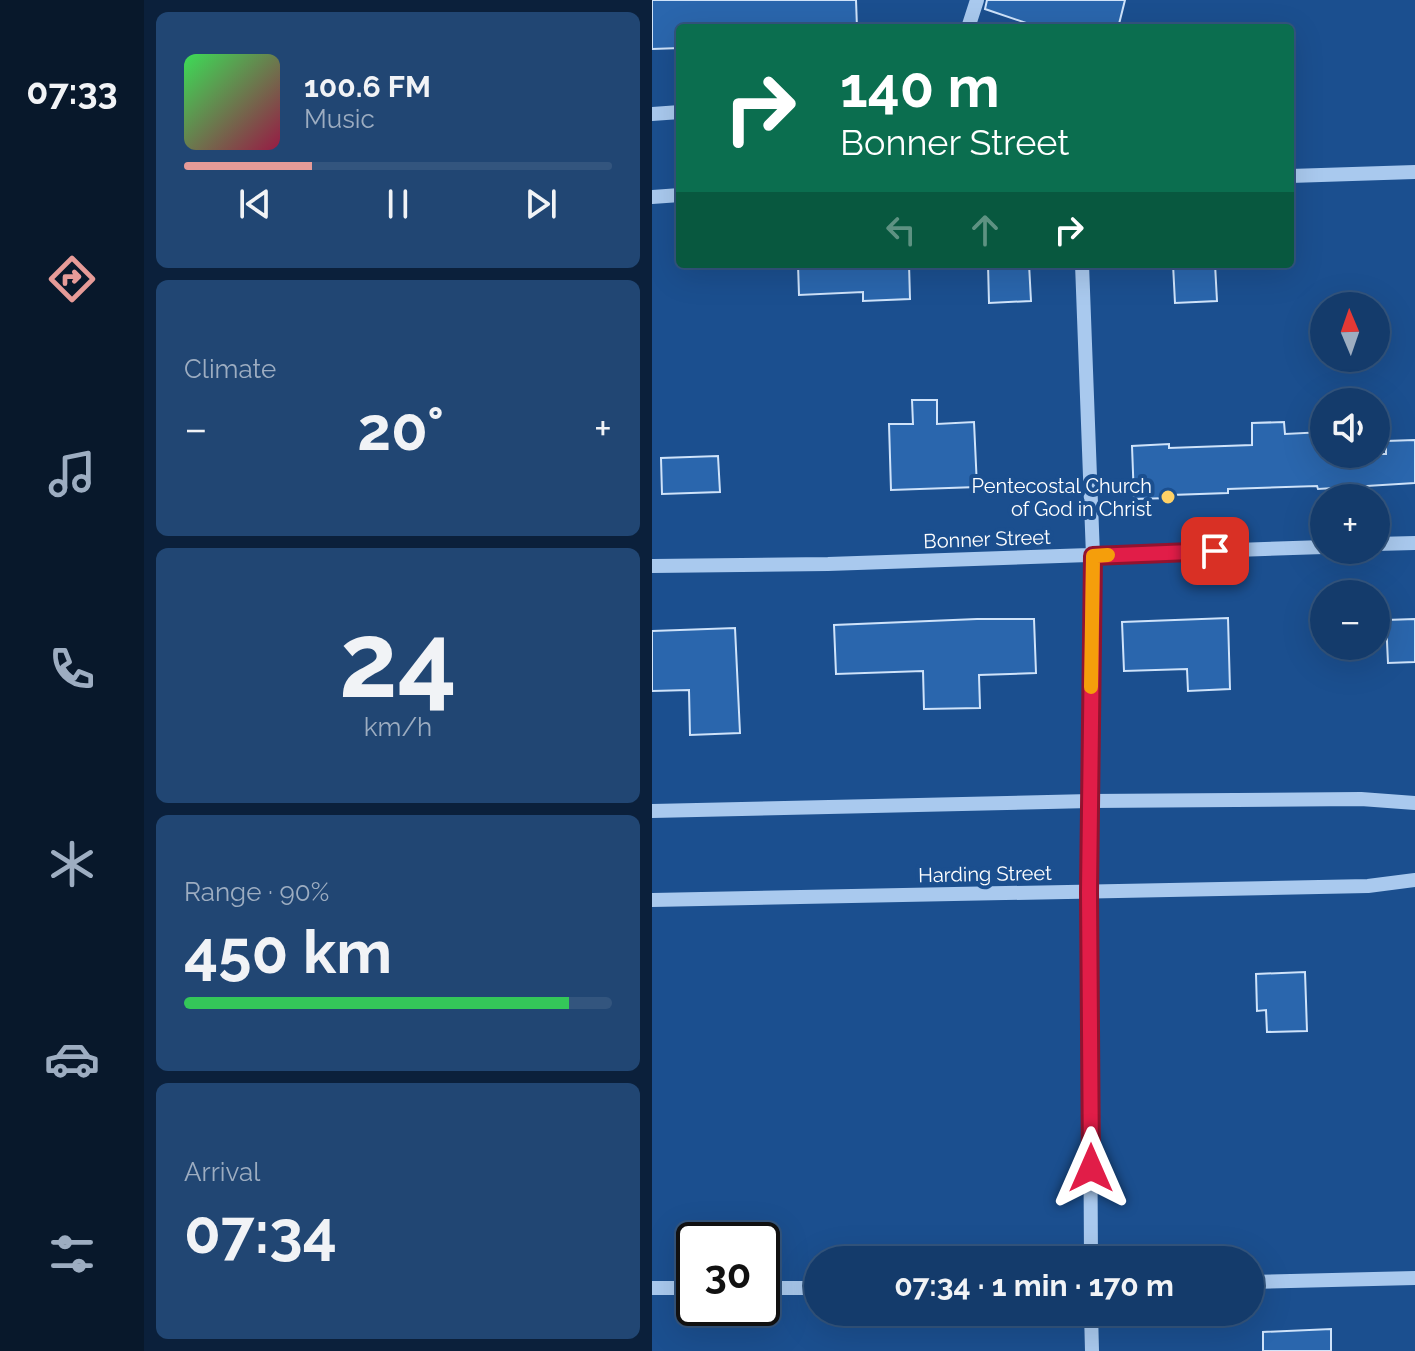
<!DOCTYPE html>
<meta charset="utf-8">
<style>
:root{--surface:#143b6b;--page:#214673;--text:#f1f3f6;--muted:#9dadc1;--line:#33557e;--accent:#e69b98}
body{margin:0;font-family:Raleway,sans-serif;background:var(--page);color:var(--text);height:100vh;display:flex;flex-direction:column;font-size:30px;white-space:nowrap}
*{box-sizing:border-box;margin:0}
p{font-size:26px;color:var(--muted)}
.icon{flex:none;width:44px;height:44px;fill:none;stroke:currentColor;stroke-width:2;stroke-linecap:round;stroke-linejoin:round}
.map{position:relative;flex:1;overflow:hidden}
.sheet{display:flex;flex-direction:column;gap:12px;padding:12px;background:#0b203b;width:508px}
.sheet>*{flex:none}
.banner{position:absolute;left:24px;top:24px;width:618px;height:244px;border-radius:8px;box-shadow:0 8px 32px #0002,0 0 0 2px var(--line);background:#0b6e4f;color:#fff;overflow:hidden}
.needle{width:52px;rotate:358deg}
.tools{position:absolute;left:658px;top:292px;display:grid;gap:16px}
.tools a{display:grid;place-items:center;width:80px;height:80px;border-radius:50%;background:var(--surface);box-shadow:0 8px 32px #0002,0 0 0 2px var(--line);font-size:40px}
.speed{position:absolute;left:24px;top:1222px;display:flex;gap:16px;font-size:40px;font-weight:700;text-align:center}
.speed>*{display:grid;place-content:center;width:104px;height:104px;border-radius:50%;background:var(--surface);box-shadow:0 8px 32px #0002,0 0 0 2px var(--line);line-height:1}
.speed .limit{border:4px solid #111;border-radius:12px;background:#fff;color:#111}
.pin{position:absolute;display:grid;place-items:center;width:68px;height:68px;color:#fff;margin:-34px;border-radius:16px;box-shadow:0 4px 12px #0006}
.me{position:absolute;width:88px;margin:-44px;rotate:0deg;stroke-linejoin:round;filter:drop-shadow(0 0 6px #0008)}
.turn{display:flex;align-items:center;gap:28px;height:168px;padding:0 32px;font-size:36px}
.turn .icon{width:104px;height:104px;stroke-width:2.5}
.turn b{display:block;font-size:56px;line-height:68px}
.lanes{display:flex;align-items:center;height:76px;padding:0 32px;background:#0003;justify-content:center;gap:40px;direction:ltr}
.lanes .off{opacity:.35}
.big{font-size:60px;font-weight:700;line-height:1.1}
.sheet .tile{flex:1;display:flex;flex-direction:column;justify-content:center;gap:12px;min-width:0;padding:0 28px;border-radius:12px;background:var(--page)}
.sheet .dial{align-items:center;gap:0}
.dial b{font-size:104px;line-height:1}
.song{display:flex;align-items:center;gap:24px}
.cover{width:96px;height:96px;border-radius:12px;background:linear-gradient(135deg,hsl(130 70% 55%),hsl(340 70% 35%))}
.played{height:8px;border-radius:4px;background:linear-gradient(90deg,var(--accent) 30%,var(--line) 30%)}
.keys{display:flex;justify-content:space-around;direction:ltr}
.heat{display:flex;justify-content:space-between;align-items:center;font-size:44px;direction:ltr}
.charge{height:12px;border-radius:6px;background:linear-gradient(90deg,#34c759 90%,var(--line) 0)}
.trip{position:absolute;left:152px;top:1246px;width:460px;height:80px;border-radius:40px;background:var(--surface);box-shadow:0 8px 32px #0002,0 0 0 2px var(--line);font-weight:700;line-height:80px;text-align:center}
main{display:flex;flex:1;min-height:0}
.menu{display:flex;flex-direction:column;width:144px;justify-content:space-around;align-items:center;background:#08182b;color:var(--muted)}
.menu .icon{width:56px;height:56px}
.menu .current{color:var(--accent)}
.menu b{font-size:36px;color:var(--text)}
.map>svg:first-child{display:block}
.building{fill:#2a66ad;stroke:#cfe3fa;stroke-width:2}
.lines{fill:none;stroke-linecap:round;stroke-linejoin:round}
.minor{stroke:#a9c9ee;stroke-width:14}
.route-casing{stroke:#92132f;stroke-width:20}
.route{stroke:#e11d48;stroke-width:14}
.slow{stroke:#f59e0b;stroke-width:14}
.poi-dot{fill:#ffd166;stroke:#1b4f8f;stroke-width:3}
.labels{text-anchor:middle;stroke-width:8;stroke-linejoin:round;paint-order:stroke}
.poi-label{font-size:20px;fill:#fff;stroke:#1b4f8f;text-anchor:end}
.street-label{font-size:20px;fill:#fff;stroke:#1b4f8f}
</style>
<main>
<nav class="menu">
<b>07:33</b>
<svg class="icon current" aria-label="directions" viewBox="0 0 24 24"><path d="M12 3l9 9-9 9-9-9zM9 14v-3h6M13 9l2 2-2 2"/></svg>
<svg class="icon" aria-label="music" viewBox="0 0 24 24"><path d="M9 18V5l10-2v13"/><circle cx="6" cy="18" r="3"/><circle cx="16" cy="16" r="3"/></svg>
<svg class="icon" aria-label="phone" viewBox="0 0 24 24"><path d="M5 4h4l2 5-3 2q2 4 5 5l2-3 5 2v4C11 20 4 13 5 4z"/></svg>
<svg class="icon" aria-label="climate" viewBox="0 0 24 24"><path d="M12 3v18M4 7l16 10M4 17L20 7"/></svg>
<svg class="icon" aria-label="car" viewBox="0 0 24 24"><path d="M5 17H2v-5l4-1 3-4h7l3 4 3 1v5h-3M9 17h6M6 11h13"/><circle cx="7" cy="17" r="2"/><circle cx="17" cy="17" r="2"/></svg>
<svg class="icon" aria-label="filters" viewBox="0 0 24 24"><path d="M4 7h16M4 17h16"/><circle cx="9" cy="7" r="2"/><circle cx="15" cy="17" r="2"/></svg>
</nav>
<section class="sheet">
<div class="tile">
<div class="song"><i class="cover"></i><div><b>100.6 FM</b><p>Music</p></div></div>
<div class="played"></div>
<div class="keys"><svg class="icon" aria-label="previous" viewBox="0 0 24 24"><path d="M18 5L8 12l10 7zM5 5v14"/></svg><svg class="icon" aria-label="pause" viewBox="0 0 24 24"><path d="M8 5v14M16 5v14"/></svg><svg class="icon" aria-label="next" viewBox="0 0 24 24"><path d="M6 5l10 7-10 7zM19 5v14"/></svg></div>
</div>
<div class="tile"><p>Climate</p>
<div class="heat"><a>−</a><b class="big">20°</b><a>+</a></div>
</div>
<div class="tile dial"><b>24</b><p>km/h</p></div>
<div class="tile"><p>Range · 90%</p><b class="big">450 km</b><div class="charge"></div></div>
<div class="tile"><p>Arrival</p><b class="big">07:34</b></div>
</section>
<div class="map">
<svg width="763" height="1351" viewBox="0 0 763 1351">
<rect width="100%" height="100%" fill="#1b4f8f"/>
<path class="building" d="M 0,0 L 204,0 L 205,28 L 28,28 L 28,48 L 0,49 Z
M 335,0 L 473,0 L 466,28 L 389,28 L 333,9 Z
M 146,264 L 257,264 L 258,299 L 211,301 L 211,292 L 147,295 Z
M 336,264 L 377,264 L 379,301 L 337,303 Z
M 521,264 L 563,264 L 565,301 L 523,303 Z
M 260,400 L 285,400 L 285,424 L 322,422 L 325,487 L 239,490 L 237,424 L 261,424 Z
M 632,422 L 633,434 L 672,432 L 672,454 L 734,454 L 734,441 L 763,440 L 763,483 L 666,489 L 665,486 L 576,489 L 576,493 L 519,495 L 519,498 L 482,499 L 480,446 L 517,444 L 517,448 L 600,445 L 600,423 Z
M 66,456 L 68,492 L 10,494 L 9,458 Z
M 576,618 L 578,689 L 536,691 L 535,669 L 472,671 L 470,622 Z
M 325,619 L 382,619 L 384,673 L 327,675 L 328,708 L 272,709 L 271,671 L 184,674 L 182,625 Z
M 763,619 L 763,662 L 736,663 L 734,620 Z
M 83,628 L 88,733 L 38,735 L 37,690 L 0,691 L 0,631 Z
M 653,972 L 655,1031 L 615,1032 L 614,1010 L 605,1011 L 604,974 Z
M 679,1329 L 679,1351 L 611,1351 L 611,1332 Z"/>
<g class="lines">
<path class="minor" d="M 316,28 L 325,0
M 0,114 L 28,112
M 638,176 L 763,172
M 0,197 L 28,195
M 430,264 L 441,556 L 437,892 L 439,1260
M 724,544 L 763,543
M 0,566 L 176,564 L 672,547
M 0,811 L 438,801 L 709,799 L 763,803
M 0,900 L 716,886 L 763,880
M 598,1282 L 763,1278
M 0,1288 L 42,1288
M 110,1288 L 166,1288
M 439,1312 L 440,1351"/>
</g>
<g class="lines">
<defs>
<path id="route" d="M 439,1168 L 437,892 L 441,556 L 563,551"/>
</defs>
<use href="#route" class="route-casing"/>
<use href="#route" class="route"/>
<path class="slow" d="M 439,687 L 441,556 L 456,555"/>
</g>
<circle class="poi-dot" cx="516" cy="497" r="8"/>
<g class="labels">
<g class="poi-label">
<text x="500" y="493">Pentecostal Church<tspan x="500" dy="23">of God in Christ</tspan></text>
</g>
<g class="street-label">
<text transform="translate(335 539) rotate(-2)" y="7">Bonner Street</text>
<text transform="translate(333 874) rotate(-1)" y="7">Harding Street</text>
</g>
</g>
</svg>
<div class="tools">
<a><svg class="needle" viewBox="-14 -14 28 28"><path d="M0-13l5 13h-10z" fill="#e53935"/><path d="M0 13l5-13h-10z" fill="#9dadc1"/></svg></a>
<a><svg class="icon" aria-label="sound" viewBox="0 0 24 24"><path d="M4 9h4l5-4v14l-5-4H4zM17 9q2 3 0 6"/></svg></a>
<a>+</a>
<a>−</a>
</div>
<div class="speed"><div class="limit">30</div></div>
<div class="pin" style="left:563px;top:551px;background:#d93025"><svg class="icon" aria-label="arrive" viewBox="0 0 24 24"><path d="M6 21V4h12l-3 4 3 4H6"/></svg></div>
<svg class="me" style="left:439px;top:1168px" viewBox="-20 -20 40 40"><path d="M0-17L14 15 0 8-14 15z" fill="#e11d48" stroke="#fff" stroke-width="4"/></svg>
<div class="trip">07:34 · 1 min · 170 m</div>
<div class="banner">
<div class="turn"><svg class="icon" aria-label="right" viewBox="0 0 24 24"><path d="M7 20v-9h11M14 6l5 5-5 5"/></svg><div><b>140 m</b>Bonner Street</div></div>
<div class="lanes"><svg class="icon off" aria-label="left" viewBox="0 0 24 24"><path d="M17 20v-9H6M10 6l-5 5 5 5"/></svg><svg class="icon off" aria-label="ahead" viewBox="0 0 24 24"><path d="M12 20V5M6 11l6-6 6 6"/></svg><svg class="icon" aria-label="right" viewBox="0 0 24 24"><path d="M7 20v-9h11M14 6l5 5-5 5"/></svg></div>
</div>
</div>
</main>
